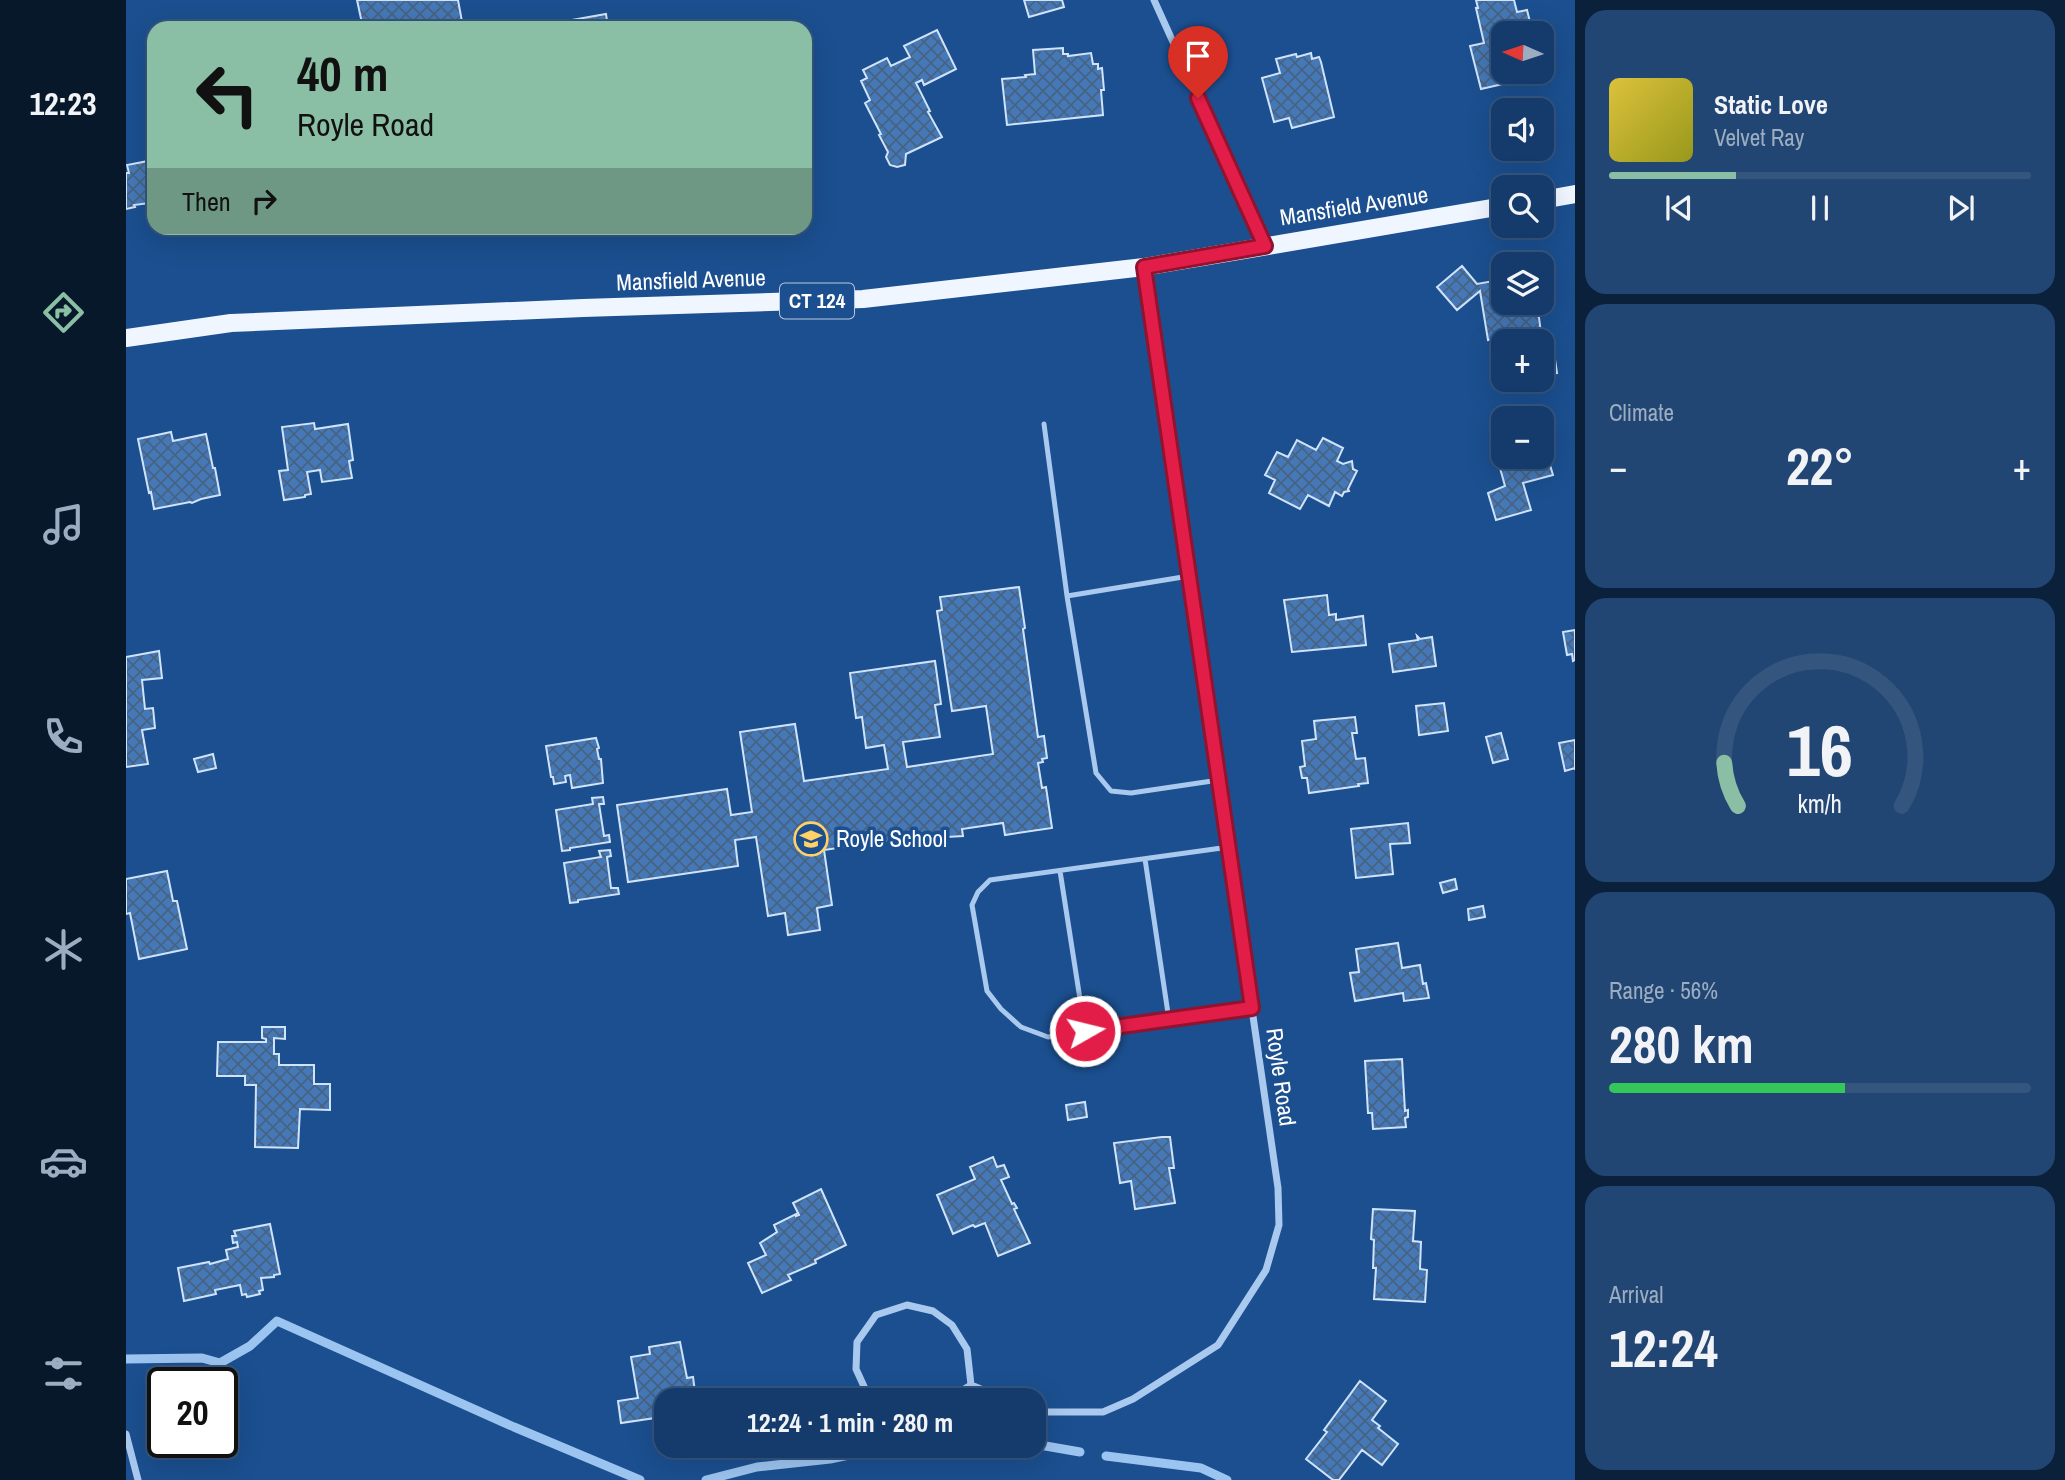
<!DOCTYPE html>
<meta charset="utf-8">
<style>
:root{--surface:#143b6b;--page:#214673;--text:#f1f3f6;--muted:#9dadc1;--line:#33557e;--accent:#8abfa5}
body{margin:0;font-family:"Archivo Narrow",sans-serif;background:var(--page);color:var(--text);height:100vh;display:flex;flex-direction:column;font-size:26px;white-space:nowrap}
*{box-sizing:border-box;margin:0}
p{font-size:23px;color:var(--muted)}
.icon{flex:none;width:38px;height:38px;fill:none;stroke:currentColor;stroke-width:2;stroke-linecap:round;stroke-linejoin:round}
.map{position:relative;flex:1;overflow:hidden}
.details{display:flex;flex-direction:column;gap:10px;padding:10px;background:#0b203b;width:490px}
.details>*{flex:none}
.hud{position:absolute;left:21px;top:21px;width:665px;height:214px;border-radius:21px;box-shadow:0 7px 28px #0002,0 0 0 2px var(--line);background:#8abfa5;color:#111;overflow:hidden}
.needle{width:46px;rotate:273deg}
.controls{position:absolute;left:1365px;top:21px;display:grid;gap:14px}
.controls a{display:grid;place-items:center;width:63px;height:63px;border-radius:14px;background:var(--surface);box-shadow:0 7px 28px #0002,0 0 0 2px var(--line);font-size:35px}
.speed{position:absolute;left:21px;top:1367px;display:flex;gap:14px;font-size:35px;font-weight:700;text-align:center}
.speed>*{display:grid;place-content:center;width:91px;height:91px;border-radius:50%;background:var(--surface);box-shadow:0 7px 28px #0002,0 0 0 2px var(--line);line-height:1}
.speed .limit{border:4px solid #111;border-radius:10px;background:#fff;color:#111}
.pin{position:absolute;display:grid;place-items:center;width:60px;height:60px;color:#fff;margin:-72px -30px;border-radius:50% 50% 50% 0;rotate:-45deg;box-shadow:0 0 7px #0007}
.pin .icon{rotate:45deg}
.me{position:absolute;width:77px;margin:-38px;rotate:82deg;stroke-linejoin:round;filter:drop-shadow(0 0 5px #0008)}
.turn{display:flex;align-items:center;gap:24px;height:147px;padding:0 35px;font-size:32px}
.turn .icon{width:91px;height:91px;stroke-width:2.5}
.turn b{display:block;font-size:49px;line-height:60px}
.then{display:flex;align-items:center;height:66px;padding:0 35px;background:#0003;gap:14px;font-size:26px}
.big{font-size:52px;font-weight:700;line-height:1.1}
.details .tile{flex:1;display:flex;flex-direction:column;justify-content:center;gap:10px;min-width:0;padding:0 24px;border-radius:21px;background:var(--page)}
.details .dial{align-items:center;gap:0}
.dial svg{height:182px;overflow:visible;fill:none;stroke:var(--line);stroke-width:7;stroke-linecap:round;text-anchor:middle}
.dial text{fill:var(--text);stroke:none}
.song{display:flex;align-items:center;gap:21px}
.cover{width:84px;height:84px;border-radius:10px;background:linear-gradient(135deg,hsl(50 70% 55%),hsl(60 70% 35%))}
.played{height:7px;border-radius:4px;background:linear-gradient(90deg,var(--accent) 30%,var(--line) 30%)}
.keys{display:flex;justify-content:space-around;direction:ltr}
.heat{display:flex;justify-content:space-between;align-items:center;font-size:38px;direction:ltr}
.charge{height:10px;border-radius:5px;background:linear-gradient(90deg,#34c759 56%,var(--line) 0)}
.trip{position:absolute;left:528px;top:1388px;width:392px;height:70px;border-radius:21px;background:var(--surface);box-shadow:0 7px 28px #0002,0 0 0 2px var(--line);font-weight:700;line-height:70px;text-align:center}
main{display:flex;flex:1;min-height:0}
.menu{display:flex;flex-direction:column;width:126px;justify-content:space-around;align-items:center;background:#08182b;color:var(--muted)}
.menu .icon{width:49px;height:49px}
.menu .current{color:var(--accent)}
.menu b{font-size:32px;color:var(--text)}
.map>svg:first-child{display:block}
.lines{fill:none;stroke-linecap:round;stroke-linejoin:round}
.stream{stroke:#9cc4f0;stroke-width:9}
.building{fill:url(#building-cross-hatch);stroke:#cfe3fa;stroke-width:2}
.service{stroke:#a9c9ee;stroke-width:5}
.minor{stroke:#a9c9ee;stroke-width:7}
.primary{stroke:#f0f6ff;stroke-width:18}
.route-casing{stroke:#92132f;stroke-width:18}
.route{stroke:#e11d48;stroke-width:12}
.labels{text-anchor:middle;stroke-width:7;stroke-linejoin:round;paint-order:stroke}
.shield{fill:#1b4f8f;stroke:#bbcadd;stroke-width:2}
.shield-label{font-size:21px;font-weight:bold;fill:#fff}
.street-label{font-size:23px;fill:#fff;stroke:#1b4f8f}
.poi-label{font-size:23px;fill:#fff;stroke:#1b4f8f;text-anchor:start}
</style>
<main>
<nav class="menu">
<b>12:23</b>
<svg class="icon current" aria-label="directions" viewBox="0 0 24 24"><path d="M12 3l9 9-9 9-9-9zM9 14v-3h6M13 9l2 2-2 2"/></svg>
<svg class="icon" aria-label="music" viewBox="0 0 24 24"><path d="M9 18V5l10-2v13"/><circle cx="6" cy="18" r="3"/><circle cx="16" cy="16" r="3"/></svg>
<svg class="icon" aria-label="phone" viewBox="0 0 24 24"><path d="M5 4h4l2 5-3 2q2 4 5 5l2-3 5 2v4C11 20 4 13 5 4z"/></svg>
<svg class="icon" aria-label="climate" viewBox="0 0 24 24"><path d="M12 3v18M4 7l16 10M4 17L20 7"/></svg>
<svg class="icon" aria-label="car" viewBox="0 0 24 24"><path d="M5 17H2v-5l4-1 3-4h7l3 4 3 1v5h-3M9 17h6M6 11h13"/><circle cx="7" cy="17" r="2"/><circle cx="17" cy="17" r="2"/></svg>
<svg class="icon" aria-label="filters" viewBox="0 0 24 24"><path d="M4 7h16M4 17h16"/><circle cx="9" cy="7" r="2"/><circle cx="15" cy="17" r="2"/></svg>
</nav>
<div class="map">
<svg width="1449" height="1480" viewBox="0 0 1449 1480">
<defs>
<pattern id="building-cross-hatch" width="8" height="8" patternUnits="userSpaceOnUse" patternTransform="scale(1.75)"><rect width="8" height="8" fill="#4478b7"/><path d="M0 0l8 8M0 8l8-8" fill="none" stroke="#486282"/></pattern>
</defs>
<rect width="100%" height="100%" fill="#1b4f8f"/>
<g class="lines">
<path class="stream" d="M 0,1359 L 76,1358 L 94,1363 L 124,1346 L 151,1321 L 388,1427 L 514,1480
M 908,1444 L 954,1452
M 980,1456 L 1075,1468 L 1101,1480
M 580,1480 L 631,1467 L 704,1459 L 765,1446"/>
</g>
<path class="building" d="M 231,0 L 332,0 L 337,27 L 237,28 Z
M 898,0 L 936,0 L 938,7 L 903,17 Z
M 1350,0 L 1388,0 L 1391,12 L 1401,10 L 1406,30 L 1397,33 L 1377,33 L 1377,72 L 1387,72 L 1390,81 L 1355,89 L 1344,46 L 1358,43 L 1350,8 L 1352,8 Z
M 480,14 L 482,28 L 442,28 L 440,21 Z
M 811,30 L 830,69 L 798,85 L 796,80 L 790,83 L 804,111 L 802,112 L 816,137 L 780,154 L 779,165 L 771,167 L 764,165 L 760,157 L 762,152 L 753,135 L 755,134 L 739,103 L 744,100 L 735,81 L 741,78 L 737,70 L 761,58 L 765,66 L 784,57 L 778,46 Z
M 937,48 L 937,54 L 942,54 L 942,56 L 965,53 L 967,64 L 972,64 L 972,69 L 976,68 L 978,90 L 975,90 L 977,115 L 881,125 L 876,79 L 900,77 L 899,75 L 909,74 L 907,50 Z
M 1185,53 L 1186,59 L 1193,57 L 1195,62 L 1208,117 L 1166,128 L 1163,118 L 1148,122 L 1136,78 L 1154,73 L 1150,59 L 1170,54 L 1171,57 Z
M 22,161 L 23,166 L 28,166 L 28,199 L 23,200 L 24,203 L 8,205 L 9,207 L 0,209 L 0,173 L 3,173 L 1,165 Z
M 1336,266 L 1351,284 L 1368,281 L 1368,277 L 1377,275 L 1377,303 L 1411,303 L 1416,340 L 1426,339 L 1431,373 L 1416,374 L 1416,341 L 1377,341 L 1377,347 L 1375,338 L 1362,340 L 1354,291 L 1331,310 L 1311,287 Z
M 188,423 L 189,429 L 222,424 L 227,460 L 223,461 L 226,478 L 196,482 L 194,470 L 181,472 L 185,494 L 179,495 L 179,497 L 158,500 L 153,471 L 162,470 L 156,427 Z
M 45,432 L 47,441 L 80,434 L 87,468 L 89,468 L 94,495 L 75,499 L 66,503 L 64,502 L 28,509 L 25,492 L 23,493 L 12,439 Z
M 1197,438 L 1217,448 L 1211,461 L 1217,464 L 1226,461 L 1227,469 L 1231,471 L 1222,489 L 1223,491 L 1218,492 L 1216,496 L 1209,492 L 1203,506 L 1182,495 L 1174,509 L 1143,493 L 1149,480 L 1139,475 L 1151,452 L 1162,457 L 1171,440 L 1190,450 Z
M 1377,440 L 1377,457 L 1407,457 L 1407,459 L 1421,455 L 1427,475 L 1397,483 L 1405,510 L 1370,520 L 1362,493 L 1379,486 L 1367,443 Z
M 893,587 L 899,628 L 897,629 L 912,737 L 918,736 L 921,758 L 916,759 L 917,762 L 912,763 L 916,788 L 920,787 L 926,828 L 879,835 L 877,823 L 836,829 L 837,836 L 821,837 L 821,832 L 753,842 L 754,847 L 739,849 L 738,844 L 698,850 L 706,905 L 691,908 L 694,930 L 662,935 L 659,913 L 642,916 L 630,837 L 609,840 L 612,866 L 502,882 L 491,805 L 601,789 L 605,815 L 626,812 L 614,732 L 669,724 L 678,781 L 762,769 L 758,745 L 740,748 L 736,717 L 730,718 L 724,673 L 809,661 L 815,704 L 809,705 L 814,737 L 777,742 L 781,767 L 867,754 L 860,706 L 826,711 L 811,611 L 816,610 L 814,597 Z
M 1201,595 L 1203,615 L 1210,614 L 1210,620 L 1237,616 L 1240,645 L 1166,652 L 1158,600 Z
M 1449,630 L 1449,660 L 1447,661 L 1446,654 L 1441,655 L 1437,632 Z
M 1291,636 L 1294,639 L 1306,637 L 1310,666 L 1267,672 L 1263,644 L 1292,640 Z
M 33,651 L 36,678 L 16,680 L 19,709 L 27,708 L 29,728 L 16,730 L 22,764 L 0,767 L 0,657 Z
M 1318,703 L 1322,731 L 1293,735 L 1290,706 Z
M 1229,717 L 1231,733 L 1226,733 L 1230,759 L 1239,758 L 1242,783 L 1232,784 L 1233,786 L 1183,793 L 1181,778 L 1176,778 L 1174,767 L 1179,766 L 1176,741 L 1190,739 L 1188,721 Z
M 1375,733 L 1382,759 L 1367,763 L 1360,737 Z
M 470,738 L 473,748 L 471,749 L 473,759 L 475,759 L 477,783 L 446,788 L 444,775 L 439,776 L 440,782 L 428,784 L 427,777 L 425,777 L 420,746 Z
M 1449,740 L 1449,770 L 1449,768 L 1439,771 L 1433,743 Z
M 87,754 L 90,768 L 72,772 L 68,759 Z
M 477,797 L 478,804 L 473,804 L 478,836 L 483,835 L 484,842 L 444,848 L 444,850 L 436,851 L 430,810 L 467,804 L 466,798 Z
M 1282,823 L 1284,843 L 1264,844 L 1267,874 L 1230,878 L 1225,829 Z
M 484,850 L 485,856 L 481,857 L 485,888 L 492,888 L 493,894 L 452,900 L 452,902 L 444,903 L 438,863 L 475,857 L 473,851 Z
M 41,871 L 47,901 L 51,901 L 61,949 L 13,959 L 4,913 L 0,914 L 0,879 Z
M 1329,879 L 1331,889 L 1317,893 L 1314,883 Z
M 1357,906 L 1359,917 L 1343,920 L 1342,909 Z
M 1272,943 L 1276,968 L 1294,965 L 1297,984 L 1300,983 L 1303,998 L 1278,1001 L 1277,993 L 1229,1001 L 1224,973 L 1233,972 L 1230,949 Z
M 136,1027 L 159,1027 L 159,1039 L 148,1038 L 148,1054 L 153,1054 L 153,1065 L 188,1065 L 188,1084 L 204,1084 L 204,1110 L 174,1109 L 172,1148 L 129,1147 L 130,1085 L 119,1085 L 119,1076 L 91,1076 L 92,1042 L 140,1042 L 140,1039 L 136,1038 Z
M 1276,1059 L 1279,1111 L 1282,1110 L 1282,1117 L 1279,1118 L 1280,1127 L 1247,1129 L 1246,1113 L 1242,1113 L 1239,1061 Z
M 959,1102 L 961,1117 L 942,1120 L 940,1105 Z
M 1036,1137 L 1044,1137 L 1048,1168 L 1043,1168 L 1049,1203 L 1009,1209 L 1005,1181 L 994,1183 L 988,1143 Z
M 867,1157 L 871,1167 L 878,1165 L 883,1177 L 875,1180 L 886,1204 L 888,1203 L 891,1208 L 888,1209 L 904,1243 L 872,1256 L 859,1223 L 849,1227 L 847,1225 L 827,1234 L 811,1195 L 849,1179 L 844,1167 Z
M 695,1189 L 720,1245 L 689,1260 L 690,1263 L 662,1275 L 665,1280 L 636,1293 L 622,1263 L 640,1255 L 634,1243 L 651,1232 L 648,1225 L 670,1214 L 670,1216 L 673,1215 L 667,1203 Z
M 1247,1209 L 1289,1211 L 1287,1241 L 1295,1242 L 1294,1269 L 1301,1270 L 1299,1302 L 1248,1299 L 1250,1268 L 1247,1268 L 1248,1240 L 1245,1239 Z
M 144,1224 L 154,1274 L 148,1275 L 148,1277 L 135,1278 L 137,1290 L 133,1291 L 134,1294 L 121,1297 L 120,1294 L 116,1295 L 114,1285 L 89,1290 L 90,1294 L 58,1301 L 52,1268 L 83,1262 L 84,1264 L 102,1259 L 100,1250 L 112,1247 L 111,1242 L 107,1243 L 106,1236 L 110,1236 L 108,1231 Z
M 554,1342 L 561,1378 L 567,1377 L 570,1399 L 575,1398 L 575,1400 L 541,1400 L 541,1446 L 560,1446 L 540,1449 L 536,1417 L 495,1423 L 492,1401 L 512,1398 L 505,1357 L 524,1354 L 523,1347 Z
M 1234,1381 L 1260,1401 L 1246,1420 L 1254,1426 L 1252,1428 L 1272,1444 L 1256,1465 L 1236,1450 L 1213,1480 L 1207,1480 L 1180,1459 L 1201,1432 L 1198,1430 Z"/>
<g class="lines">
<path class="service" d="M 918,424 L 941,596
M 1063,576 L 941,596 L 970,773 L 985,791 L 1005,793 L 1093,780
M 1103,847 L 864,880 L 852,892 L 846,905 L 861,991 L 875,1009 L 895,1027 L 922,1037 L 1126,1008
M 1019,859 L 1043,1020
M 934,871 L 959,1031"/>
<path class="minor" d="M 1028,0 L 1139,245
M 845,1385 L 882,1400
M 753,1400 L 741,1393 L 730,1369 L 731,1342 L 750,1315 L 781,1305 L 807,1311 L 826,1325 L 841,1349 L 845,1385
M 820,1400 L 845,1385
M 908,1411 L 912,1412 L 977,1412 L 1007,1399 L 1092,1345 L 1140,1270 L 1153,1225 L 1152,1188 L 1018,267
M 0,1434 L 12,1480"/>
<path class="primary" d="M 1416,200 L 1449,194
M 0,338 L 105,323 L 457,308 L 737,299 L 1018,267 L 1377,206"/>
</g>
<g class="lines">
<defs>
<path id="route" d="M 959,1031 L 1126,1008 L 1018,267 L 1139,246 L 1072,98"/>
</defs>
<use href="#route" class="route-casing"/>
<use href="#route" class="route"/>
</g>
<defs>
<symbol id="school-ring" viewBox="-11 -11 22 22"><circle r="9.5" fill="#1b4f8f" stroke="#ffd166" stroke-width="1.5"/><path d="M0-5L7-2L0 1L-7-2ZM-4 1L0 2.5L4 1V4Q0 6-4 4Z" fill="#ffd166"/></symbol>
</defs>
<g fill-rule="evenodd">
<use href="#school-ring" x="666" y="820" width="38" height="38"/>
</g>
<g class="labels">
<rect class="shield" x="654" y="283.5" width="74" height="35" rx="5"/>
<g class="shield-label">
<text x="691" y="308">CT 124</text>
</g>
<g class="street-label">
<text transform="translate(1228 206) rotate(-9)" y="8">Mansfield Avenue</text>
<text transform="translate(565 280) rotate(-2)" y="8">Mansfield Avenue</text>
<text transform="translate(1155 1077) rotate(82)" y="8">Royle Road</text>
</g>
<g class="poi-label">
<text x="710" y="847">Royle School</text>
</g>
</g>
</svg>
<div class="controls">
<a><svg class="needle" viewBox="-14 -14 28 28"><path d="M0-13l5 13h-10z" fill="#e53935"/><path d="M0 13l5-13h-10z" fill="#9dadc1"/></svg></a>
<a><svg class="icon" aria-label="sound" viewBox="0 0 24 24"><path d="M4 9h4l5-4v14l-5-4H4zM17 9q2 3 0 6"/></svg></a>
<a><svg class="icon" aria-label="search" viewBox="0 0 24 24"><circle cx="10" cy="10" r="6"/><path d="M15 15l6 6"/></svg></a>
<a><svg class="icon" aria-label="layers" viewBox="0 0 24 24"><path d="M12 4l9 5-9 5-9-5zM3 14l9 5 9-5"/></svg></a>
<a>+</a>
<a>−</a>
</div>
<div class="speed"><div class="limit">20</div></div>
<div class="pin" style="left:1072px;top:98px;background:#d93025"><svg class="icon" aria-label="arrive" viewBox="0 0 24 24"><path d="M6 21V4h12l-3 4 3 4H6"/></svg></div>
<svg class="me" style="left:959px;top:1031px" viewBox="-20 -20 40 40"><circle r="17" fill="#e11d48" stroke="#fff" stroke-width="3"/><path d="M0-11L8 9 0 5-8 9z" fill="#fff"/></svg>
<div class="trip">12:24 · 1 min · 280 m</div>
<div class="hud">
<div class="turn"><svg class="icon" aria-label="left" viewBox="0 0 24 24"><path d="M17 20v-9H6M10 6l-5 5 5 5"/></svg><div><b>40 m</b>Royle Road</div></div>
<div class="then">Then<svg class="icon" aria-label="right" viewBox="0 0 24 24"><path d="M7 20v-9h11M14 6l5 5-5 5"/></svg></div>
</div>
</div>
<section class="details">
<div class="tile">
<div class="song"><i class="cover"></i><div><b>Static Love</b><p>Velvet Ray</p></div></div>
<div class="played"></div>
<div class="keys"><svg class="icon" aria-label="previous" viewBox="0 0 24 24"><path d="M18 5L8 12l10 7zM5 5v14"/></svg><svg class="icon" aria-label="pause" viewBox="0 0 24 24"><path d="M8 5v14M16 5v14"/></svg><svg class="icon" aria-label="next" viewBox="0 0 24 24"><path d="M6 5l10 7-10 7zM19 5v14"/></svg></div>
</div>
<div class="tile"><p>Climate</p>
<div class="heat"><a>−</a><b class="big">22°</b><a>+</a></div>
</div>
<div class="tile dial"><svg viewBox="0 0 100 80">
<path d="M14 69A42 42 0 1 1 86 69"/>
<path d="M14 69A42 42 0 0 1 8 50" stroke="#8abfa5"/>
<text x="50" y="56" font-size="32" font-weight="700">16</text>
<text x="50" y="72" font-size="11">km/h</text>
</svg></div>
<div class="tile"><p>Range · 56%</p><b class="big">280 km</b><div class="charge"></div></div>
<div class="tile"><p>Arrival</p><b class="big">12:24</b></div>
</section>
</main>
